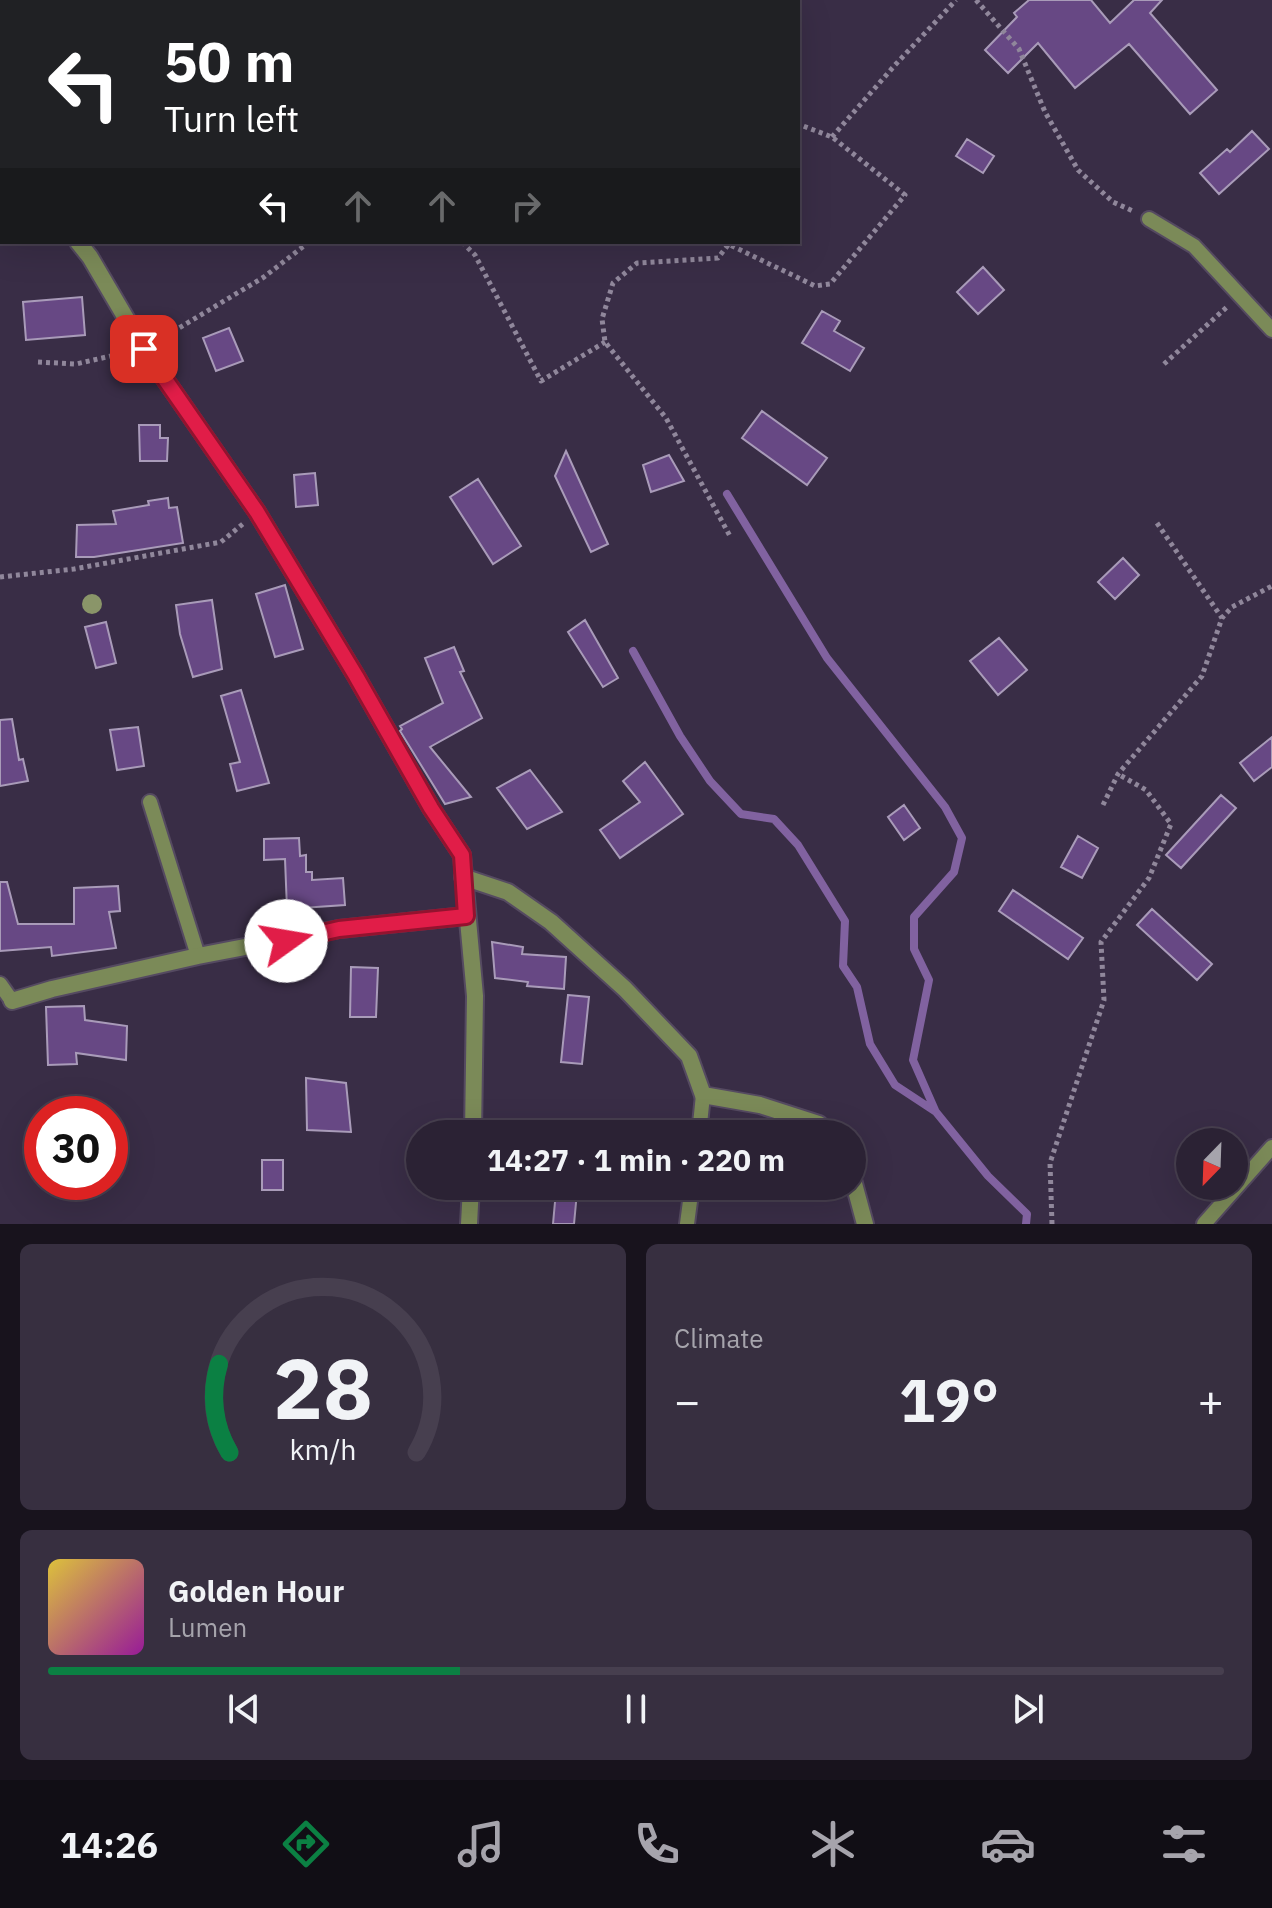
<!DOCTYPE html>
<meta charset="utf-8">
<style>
:root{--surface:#2b2234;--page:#372f40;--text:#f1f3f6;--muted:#a6a4ac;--line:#473f4f;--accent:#0b8043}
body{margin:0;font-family:"IBM Plex Sans",sans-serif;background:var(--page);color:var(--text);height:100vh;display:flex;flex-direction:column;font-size:30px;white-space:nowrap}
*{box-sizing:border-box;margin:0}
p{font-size:26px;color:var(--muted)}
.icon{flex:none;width:44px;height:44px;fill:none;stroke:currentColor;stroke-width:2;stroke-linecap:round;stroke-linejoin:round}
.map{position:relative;height:1224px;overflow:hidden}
.details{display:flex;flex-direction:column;gap:20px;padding:20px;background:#18131d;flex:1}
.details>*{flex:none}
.banner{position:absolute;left:0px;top:0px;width:800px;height:244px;box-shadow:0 8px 32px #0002,0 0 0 2px var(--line);background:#202124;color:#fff;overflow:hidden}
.needle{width:52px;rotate:203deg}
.buttons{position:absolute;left:1176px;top:1128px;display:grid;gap:16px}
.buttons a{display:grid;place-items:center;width:72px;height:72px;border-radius:50%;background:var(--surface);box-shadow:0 8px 32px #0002,0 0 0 2px var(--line);font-size:40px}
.speed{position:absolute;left:24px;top:1096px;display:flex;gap:16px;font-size:40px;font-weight:700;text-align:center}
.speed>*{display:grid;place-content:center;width:104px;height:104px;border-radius:50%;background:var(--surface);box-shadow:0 8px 32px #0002,0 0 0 2px var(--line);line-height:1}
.speed .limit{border:12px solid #d22;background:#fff;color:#111}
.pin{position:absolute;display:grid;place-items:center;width:68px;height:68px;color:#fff;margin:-34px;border-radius:16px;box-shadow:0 4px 12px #0006}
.me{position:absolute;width:88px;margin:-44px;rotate:77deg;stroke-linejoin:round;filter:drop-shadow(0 0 6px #0008)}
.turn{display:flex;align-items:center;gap:28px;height:168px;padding:0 32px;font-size:36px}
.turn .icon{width:104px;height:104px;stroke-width:2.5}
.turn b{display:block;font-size:56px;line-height:68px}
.lanes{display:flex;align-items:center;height:76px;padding:0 32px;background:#0003;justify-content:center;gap:40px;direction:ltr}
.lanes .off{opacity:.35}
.big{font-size:60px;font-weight:700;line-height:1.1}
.details .card{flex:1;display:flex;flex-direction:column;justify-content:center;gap:12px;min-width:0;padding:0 28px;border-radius:12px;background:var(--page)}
.details .dial{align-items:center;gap:0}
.dial svg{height:208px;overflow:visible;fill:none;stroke:var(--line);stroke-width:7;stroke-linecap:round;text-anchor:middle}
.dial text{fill:var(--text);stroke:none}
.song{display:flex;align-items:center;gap:24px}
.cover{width:96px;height:96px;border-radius:12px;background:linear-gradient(135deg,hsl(50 70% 55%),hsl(300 70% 35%))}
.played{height:8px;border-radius:4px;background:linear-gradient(90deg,var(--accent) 35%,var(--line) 35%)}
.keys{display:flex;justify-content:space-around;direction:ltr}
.heat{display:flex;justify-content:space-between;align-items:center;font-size:44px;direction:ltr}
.details .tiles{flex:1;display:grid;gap:20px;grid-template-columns:1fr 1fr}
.card:last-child{grid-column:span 2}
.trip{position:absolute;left:406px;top:1120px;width:460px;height:80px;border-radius:40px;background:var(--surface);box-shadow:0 8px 32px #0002,0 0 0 2px var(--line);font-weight:700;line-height:80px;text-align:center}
.tab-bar{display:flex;height:128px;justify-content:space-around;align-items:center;background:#110e15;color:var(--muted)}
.tab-bar .icon{width:56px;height:56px}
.tab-bar .selected{color:var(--accent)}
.tab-bar b{font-size:36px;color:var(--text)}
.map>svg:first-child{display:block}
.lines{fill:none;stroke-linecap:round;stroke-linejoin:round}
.stream{stroke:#8162a0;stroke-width:8}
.building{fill:#674884;stroke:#a99bb9;stroke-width:2}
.lane-casing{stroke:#554a61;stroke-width:18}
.street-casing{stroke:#554a61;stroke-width:20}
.path{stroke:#90879b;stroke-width:5;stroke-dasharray:4 4;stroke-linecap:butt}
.lane{stroke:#7b8a58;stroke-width:14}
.street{stroke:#7b8a58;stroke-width:16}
.tree{fill:#8a9569}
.route-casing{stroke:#92132f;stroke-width:20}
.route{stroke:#e11d48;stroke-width:14}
</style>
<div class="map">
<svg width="1272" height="1224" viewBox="0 0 1272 1224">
<rect width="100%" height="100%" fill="#392d46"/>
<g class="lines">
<path class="stream" d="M 727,494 L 827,658 L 945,807 L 962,838 L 954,872 L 914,917 L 914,949 L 929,980 L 913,1060 L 935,1110
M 633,651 L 680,736 L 710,781 L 741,814 L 774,819 L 798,845 L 845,921 L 843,966 L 857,987 L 870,1044 L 895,1085 L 936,1112 L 988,1176 L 1027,1214 L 1026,1224"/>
</g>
<path class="building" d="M 1029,0 L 1091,0 L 1110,23 L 1134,0 L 1162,0 L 1150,13 L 1217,90 L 1190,114 L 1129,44 L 1075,88 L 1038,43 L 1008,73 L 985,50 L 1017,17 L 1014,13 Z
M 1252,131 L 1269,149 L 1219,194 L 1200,173 L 1227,149 L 1230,152 Z
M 967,139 L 994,156 L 983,173 L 956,156 Z
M 983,267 L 1004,290 L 978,314 L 957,292 Z
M 82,297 L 85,335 L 26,340 L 23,302 Z
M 822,311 L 840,321 L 834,331 L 864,348 L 850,371 L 802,343 Z
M 229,328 L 243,361 L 216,371 L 203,338 Z
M 762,411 L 827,458 L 807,485 L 742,438 Z
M 139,425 L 160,425 L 160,438 L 168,438 L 167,461 L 140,461 Z
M 566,451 L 608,544 L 591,552 L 555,476 Z
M 669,455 L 684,481 L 651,492 L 643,465 Z
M 315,473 L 318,505 L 296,507 L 294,475 Z
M 478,479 L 521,546 L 493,564 L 450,497 Z
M 168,498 L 169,508 L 177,507 L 183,543 L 94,557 L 76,557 L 77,525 L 116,524 L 113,511 L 149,505 L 148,501 Z
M 1123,558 L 1139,575 L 1115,599 L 1098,582 Z
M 285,585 L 303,649 L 275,657 L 256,594 Z
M 212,600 L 222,669 L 193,677 L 180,634 L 176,605 Z
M 585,620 L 618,678 L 603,687 L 568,632 Z
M 106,622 L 116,663 L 96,668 L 85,627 Z
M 999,638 L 1027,670 L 998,695 L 970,661 Z
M 454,647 L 464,671 L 460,672 L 482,718 L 430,747 L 471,797 L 445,804 L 400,731 L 402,729 L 400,726 L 443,703 L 425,658 Z
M 241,690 L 269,783 L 237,791 L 230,764 L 240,762 L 221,696 Z
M 12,719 L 19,760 L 23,759 L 28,781 L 0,786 L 0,720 Z
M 138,727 L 144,766 L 117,770 L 110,730 Z
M 1272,737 L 1272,767 L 1254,781 L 1240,763 Z
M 645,762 L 683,814 L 620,858 L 600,830 L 640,802 L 623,781 Z
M 530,770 L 562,812 L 527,829 L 497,788 Z
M 1221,795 L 1236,808 L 1181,868 L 1166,855 Z
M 904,805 L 920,828 L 904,840 L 888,817 Z
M 1078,836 L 1098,848 L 1082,878 L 1061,867 Z
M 299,838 L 300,856 L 306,855 L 306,872 L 312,872 L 312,880 L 343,878 L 345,905 L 287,909 L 285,859 L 264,860 L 264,839 Z
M 0,882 L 7,882 L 18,924 L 74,924 L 74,888 L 118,886 L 120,911 L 109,912 L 116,948 L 52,956 L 51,947 L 0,951 Z
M 1013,890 L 1083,938 L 1068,959 L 999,911 Z
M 1152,909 L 1212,964 L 1197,980 L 1137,925 Z
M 492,942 L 523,947 L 522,954 L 566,957 L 564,989 L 527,986 L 528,982 L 495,978 Z
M 351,967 L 378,968 L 376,1017 L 350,1017 Z
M 568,995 L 589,997 L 582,1064 L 561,1062 Z
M 84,1006 L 85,1020 L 127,1026 L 126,1060 L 76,1053 L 77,1064 L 48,1065 L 46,1007 Z
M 306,1078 L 346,1083 L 351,1132 L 307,1130 Z
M 262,1160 L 283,1160 L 283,1190 L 262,1190 Z
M 556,1191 L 577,1192 L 574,1224 L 553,1224 Z"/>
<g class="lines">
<defs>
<path id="lane" d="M 1149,219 L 1194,246 L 1272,330
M 150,802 L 198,956
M 0,984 L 12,1001
M 699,1134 L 703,1095
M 687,1224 L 692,1186
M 1204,1224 L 1272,1147"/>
<path id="street" d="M 273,2 L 276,0
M 0,113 L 2,112
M 0,152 L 2,154
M 78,242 L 90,257 L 144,349 L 257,512 L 356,676 L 431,808 L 462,855 L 475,996 L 473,1134
M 463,877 L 508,892 L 551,922 L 625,989 L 689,1056 L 703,1095 L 760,1105 L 819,1124 L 826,1134
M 12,1001 L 52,989 L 198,956 L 339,929 L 466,916
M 852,1176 L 865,1224
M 469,1224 L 471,1186"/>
</defs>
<use href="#lane" class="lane-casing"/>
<use href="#street" class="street-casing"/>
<path class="path" d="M 976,0 L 1019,49 L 1045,112 L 1078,170 L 1113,202 L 1133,211
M 645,2 L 646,0
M 832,137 L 895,65 L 956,0
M 462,242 L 475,255 L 541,381 L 605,342
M 724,242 L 815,286 L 830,284 L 905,195 L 832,137 L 798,124
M 728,245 L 718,258 L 637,263 L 613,283 L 602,319 L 605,342 L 666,418 L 731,538
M 159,340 L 264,277 L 309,242
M 38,362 L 76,364 L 124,353
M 1164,364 L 1228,306
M 1157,523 L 1222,618
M 0,577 L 74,569 L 221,542 L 244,523
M 1103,805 L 1118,774 L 1202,676 L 1222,618 L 1232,607 L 1272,586
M 1052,1224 L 1050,1163 L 1104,1000 L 1101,942 L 1149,878 L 1171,824 L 1146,790 L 1118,774"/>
<use href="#lane" class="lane"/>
<use href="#street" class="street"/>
</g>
<circle class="tree" cx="92" cy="604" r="10"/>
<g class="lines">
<defs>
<path id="route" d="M 144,349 L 257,512 L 356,676 L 431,808 L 462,855 L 466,916 L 339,929 L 286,941"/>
</defs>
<use href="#route" class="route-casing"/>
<use href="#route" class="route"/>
</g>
</svg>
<div class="buttons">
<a><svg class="needle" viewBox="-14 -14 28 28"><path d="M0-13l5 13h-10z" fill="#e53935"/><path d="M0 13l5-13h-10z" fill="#a6a4ac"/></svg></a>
</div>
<div class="speed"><div class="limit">30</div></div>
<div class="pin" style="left:144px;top:349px;background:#d93025"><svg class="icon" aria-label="arrive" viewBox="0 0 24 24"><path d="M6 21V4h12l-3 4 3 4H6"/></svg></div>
<svg class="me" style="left:286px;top:941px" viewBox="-20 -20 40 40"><circle r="19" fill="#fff"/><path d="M0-13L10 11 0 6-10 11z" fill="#e11d48"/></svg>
<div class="trip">14:27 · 1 min · 220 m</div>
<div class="banner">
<div class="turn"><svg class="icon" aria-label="left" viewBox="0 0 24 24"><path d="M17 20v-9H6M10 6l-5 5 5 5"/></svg><div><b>50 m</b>Turn left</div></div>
<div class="lanes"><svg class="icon" aria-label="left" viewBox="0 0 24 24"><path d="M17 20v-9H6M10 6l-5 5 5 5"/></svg><svg class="icon off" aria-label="ahead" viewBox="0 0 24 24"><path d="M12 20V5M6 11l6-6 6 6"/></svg><svg class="icon off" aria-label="ahead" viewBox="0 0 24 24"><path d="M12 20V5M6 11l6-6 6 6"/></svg><svg class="icon off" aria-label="right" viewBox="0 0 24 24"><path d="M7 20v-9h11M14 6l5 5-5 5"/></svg></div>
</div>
</div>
<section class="details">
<div class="tiles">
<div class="card dial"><svg viewBox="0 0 100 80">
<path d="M14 69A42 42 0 1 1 86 69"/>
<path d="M14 69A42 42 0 0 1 10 35" stroke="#0b8043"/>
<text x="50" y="56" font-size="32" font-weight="700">28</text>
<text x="50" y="72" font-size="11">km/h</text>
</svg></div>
<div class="card"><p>Climate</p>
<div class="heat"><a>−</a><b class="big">19°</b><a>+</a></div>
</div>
<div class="card">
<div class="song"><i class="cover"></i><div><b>Golden Hour</b><p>Lumen</p></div></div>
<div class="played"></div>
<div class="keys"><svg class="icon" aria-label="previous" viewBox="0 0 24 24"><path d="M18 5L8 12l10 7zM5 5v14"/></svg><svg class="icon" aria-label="pause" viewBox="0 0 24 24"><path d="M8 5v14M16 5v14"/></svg><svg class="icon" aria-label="next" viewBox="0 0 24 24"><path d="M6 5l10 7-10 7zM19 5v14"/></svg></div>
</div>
</div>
</section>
<nav class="tab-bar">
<b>14:26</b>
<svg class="icon selected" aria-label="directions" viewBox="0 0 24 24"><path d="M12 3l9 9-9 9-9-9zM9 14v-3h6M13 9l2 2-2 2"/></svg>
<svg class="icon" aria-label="music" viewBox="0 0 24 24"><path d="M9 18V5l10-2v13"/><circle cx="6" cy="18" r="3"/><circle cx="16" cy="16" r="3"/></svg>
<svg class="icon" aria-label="phone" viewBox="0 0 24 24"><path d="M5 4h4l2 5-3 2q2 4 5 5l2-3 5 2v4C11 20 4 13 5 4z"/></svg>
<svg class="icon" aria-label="climate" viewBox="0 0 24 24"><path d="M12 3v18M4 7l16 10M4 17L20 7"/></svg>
<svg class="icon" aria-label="car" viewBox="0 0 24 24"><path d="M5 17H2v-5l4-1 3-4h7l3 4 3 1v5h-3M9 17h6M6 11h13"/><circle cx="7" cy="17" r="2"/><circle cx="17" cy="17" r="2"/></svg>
<svg class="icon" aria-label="filters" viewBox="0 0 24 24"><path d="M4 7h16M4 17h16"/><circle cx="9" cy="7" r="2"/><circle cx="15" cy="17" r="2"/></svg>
</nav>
